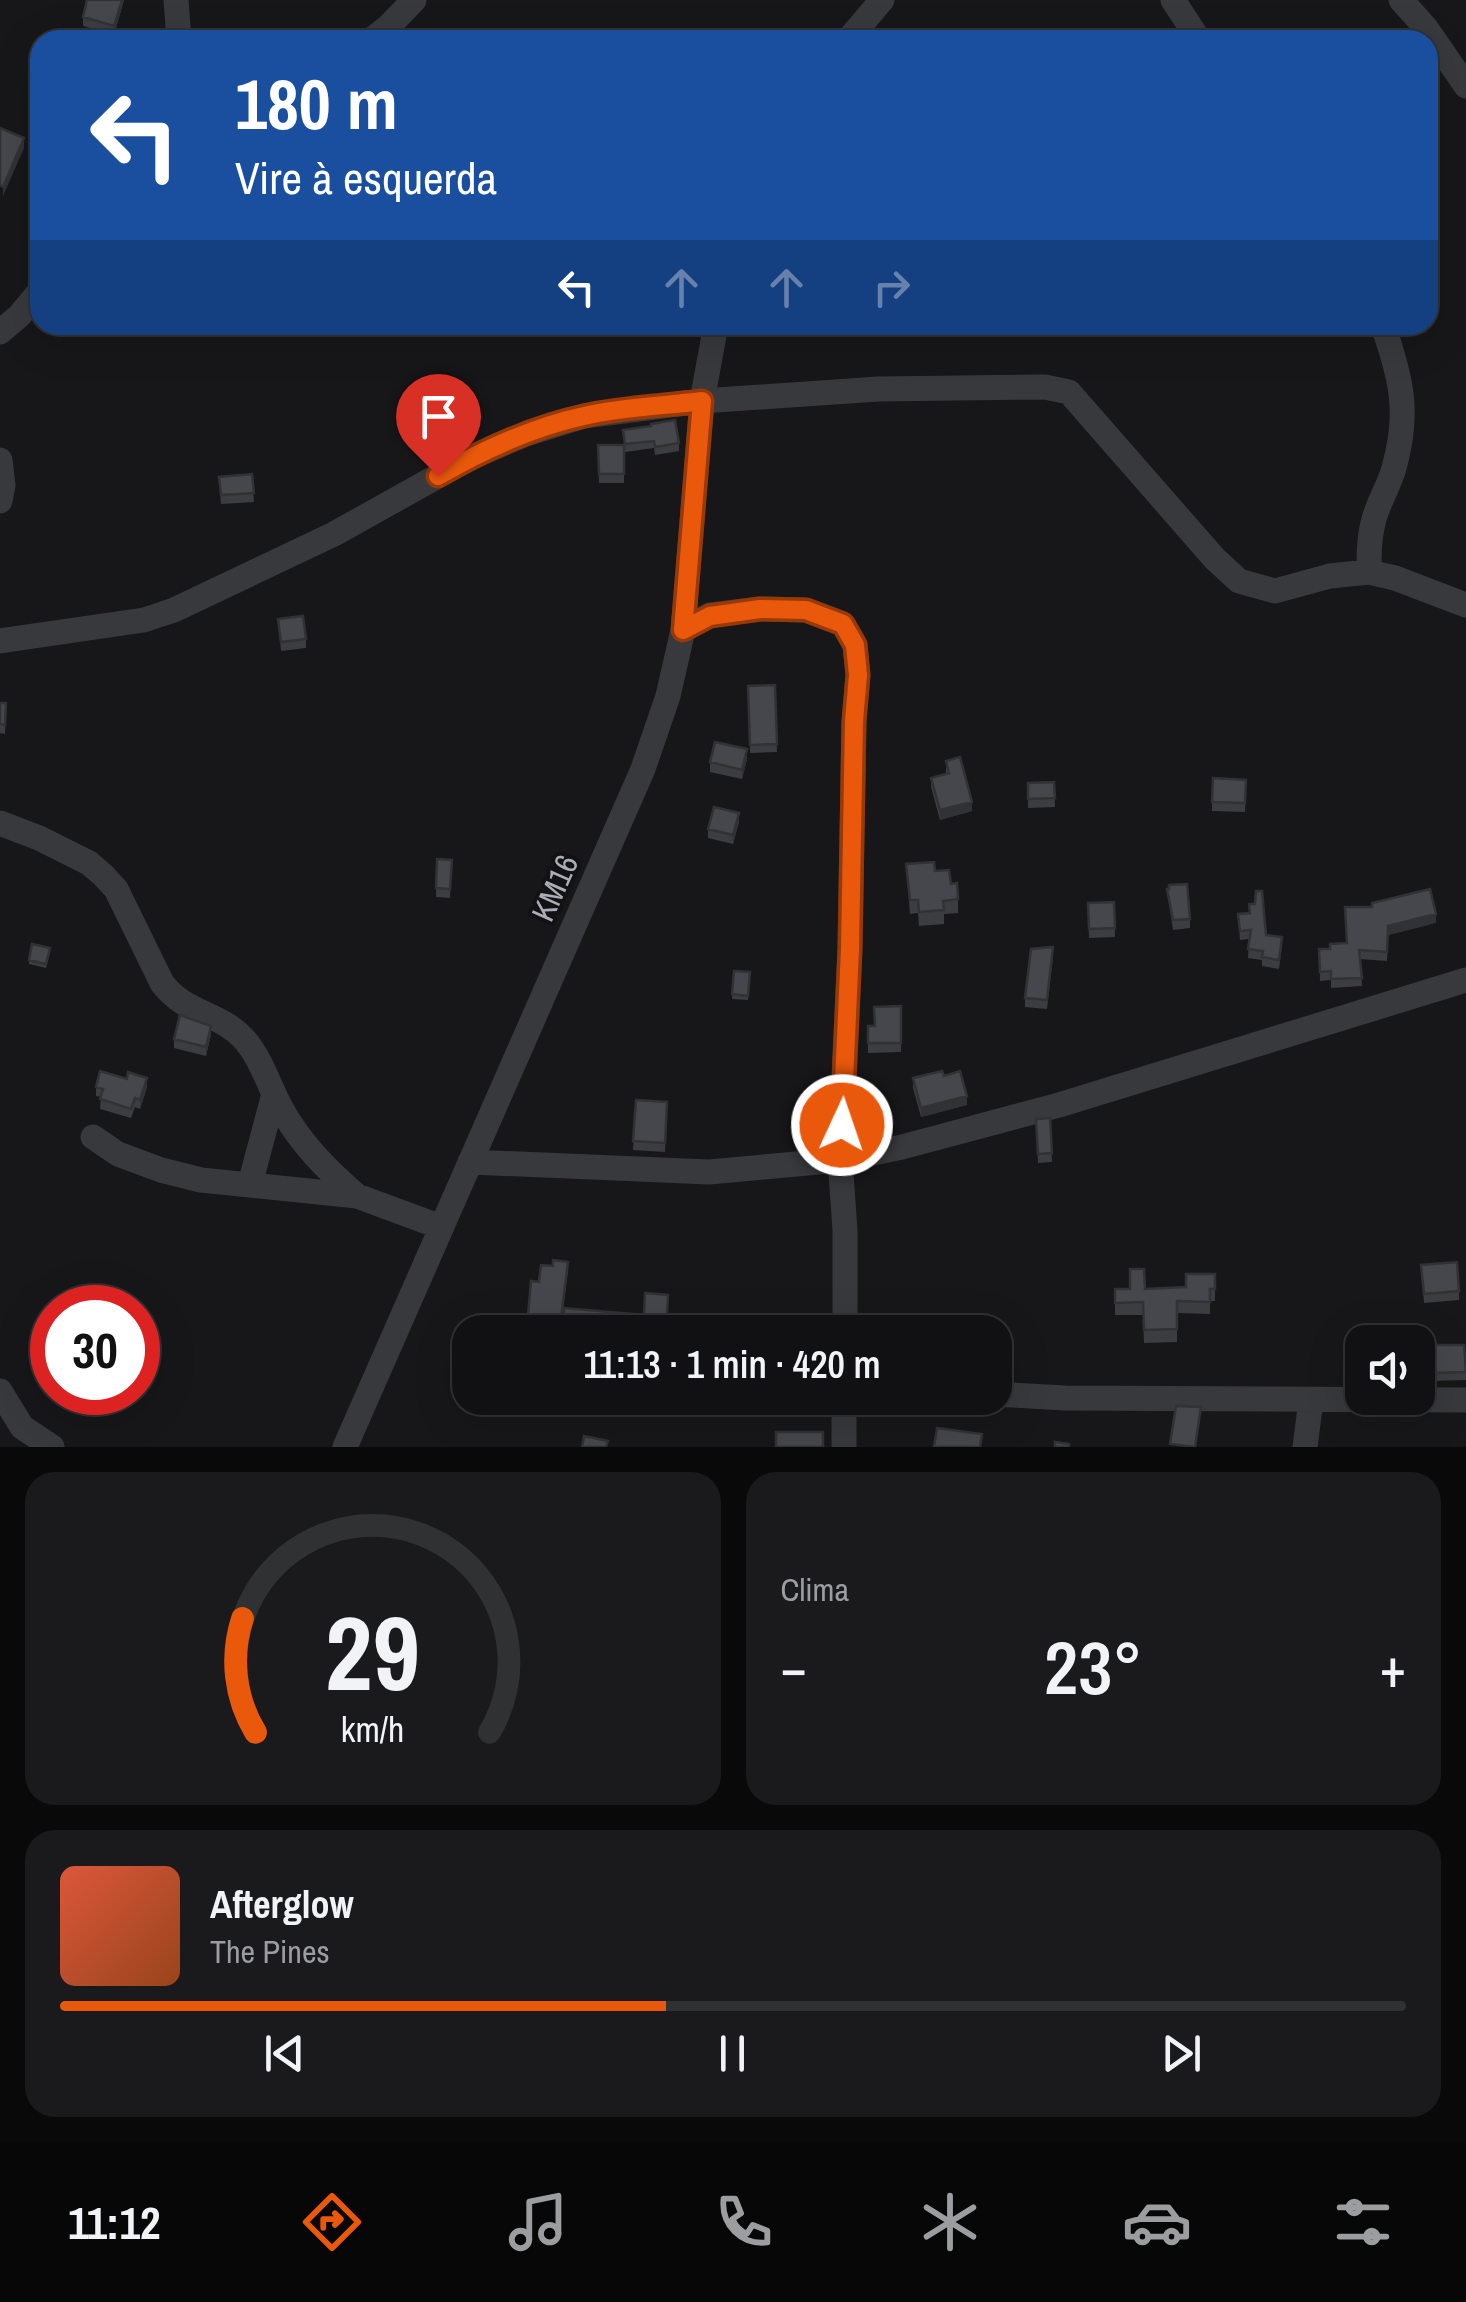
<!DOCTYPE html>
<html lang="pt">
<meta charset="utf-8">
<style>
:root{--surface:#111113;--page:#1a1a1c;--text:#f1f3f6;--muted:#9c9da0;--line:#303133;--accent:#ea580c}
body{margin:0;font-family:"Archivo Narrow",sans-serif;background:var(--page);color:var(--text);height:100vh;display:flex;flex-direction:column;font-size:38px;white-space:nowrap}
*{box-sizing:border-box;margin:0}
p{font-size:32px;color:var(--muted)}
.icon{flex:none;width:55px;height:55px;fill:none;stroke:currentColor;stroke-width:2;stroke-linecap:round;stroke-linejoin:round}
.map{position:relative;height:1447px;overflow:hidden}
.side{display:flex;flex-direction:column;gap:25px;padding:25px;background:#09090a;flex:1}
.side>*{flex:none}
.hud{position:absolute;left:30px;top:30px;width:1408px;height:305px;border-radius:30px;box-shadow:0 10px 40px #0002,0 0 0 2px var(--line);background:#1a4fa0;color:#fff;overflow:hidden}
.buttons{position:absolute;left:1345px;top:1325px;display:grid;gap:20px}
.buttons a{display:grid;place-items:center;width:90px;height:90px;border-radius:20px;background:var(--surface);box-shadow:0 10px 40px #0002,0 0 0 2px var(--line);font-size:50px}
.speed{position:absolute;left:30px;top:1285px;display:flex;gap:20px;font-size:50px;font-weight:700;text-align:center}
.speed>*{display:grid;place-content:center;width:130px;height:130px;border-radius:50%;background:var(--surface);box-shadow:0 10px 40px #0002,0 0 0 2px var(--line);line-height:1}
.speed .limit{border:15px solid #d22;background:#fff;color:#111}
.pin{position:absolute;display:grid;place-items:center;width:85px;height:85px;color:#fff;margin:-102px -42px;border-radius:50% 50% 50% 0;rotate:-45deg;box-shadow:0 0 10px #0007}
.pin .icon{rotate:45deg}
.me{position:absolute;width:110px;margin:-55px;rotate:3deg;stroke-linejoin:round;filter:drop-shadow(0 0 8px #0008)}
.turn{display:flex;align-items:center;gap:35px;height:210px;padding:0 40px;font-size:45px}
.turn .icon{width:130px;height:130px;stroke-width:2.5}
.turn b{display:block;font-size:70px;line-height:85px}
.lanes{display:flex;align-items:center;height:95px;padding:0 40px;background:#0003;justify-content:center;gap:50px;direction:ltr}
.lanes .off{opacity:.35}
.big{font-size:75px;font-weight:600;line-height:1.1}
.side .card{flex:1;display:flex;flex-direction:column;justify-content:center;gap:15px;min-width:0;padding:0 35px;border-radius:30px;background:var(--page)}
.side .dial{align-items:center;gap:0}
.dial svg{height:260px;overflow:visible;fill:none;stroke:var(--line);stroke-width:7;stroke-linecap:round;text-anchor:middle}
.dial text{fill:var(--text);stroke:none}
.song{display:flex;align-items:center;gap:30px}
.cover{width:120px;height:120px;border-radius:15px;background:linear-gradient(135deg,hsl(10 70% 55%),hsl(20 70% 35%))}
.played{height:10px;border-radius:5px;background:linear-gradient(90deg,var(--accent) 45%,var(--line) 45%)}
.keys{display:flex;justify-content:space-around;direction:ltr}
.heat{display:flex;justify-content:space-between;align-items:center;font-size:55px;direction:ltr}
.side .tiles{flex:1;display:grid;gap:25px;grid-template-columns:1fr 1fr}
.card:last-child{grid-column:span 2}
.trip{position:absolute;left:452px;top:1315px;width:560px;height:100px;border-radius:30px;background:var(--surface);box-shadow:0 10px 40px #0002,0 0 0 2px var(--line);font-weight:600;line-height:100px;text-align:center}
.dock{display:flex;height:160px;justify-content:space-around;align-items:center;background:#070708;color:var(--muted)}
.dock .icon{width:70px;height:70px}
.dock .on{color:var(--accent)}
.dock b{font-size:45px;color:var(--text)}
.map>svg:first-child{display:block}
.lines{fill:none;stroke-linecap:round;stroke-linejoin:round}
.minor{stroke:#38393d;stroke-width:25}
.wall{fill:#3c3d41}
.shaded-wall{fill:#313235}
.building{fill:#46474c;stroke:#313235;stroke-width:2.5}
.route-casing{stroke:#983908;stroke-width:25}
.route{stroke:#ea580c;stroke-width:18}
.labels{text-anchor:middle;stroke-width:8;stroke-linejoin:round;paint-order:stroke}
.street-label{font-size:32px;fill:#a9afb8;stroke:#121214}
</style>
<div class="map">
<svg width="1466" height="1447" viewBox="0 0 1466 1447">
<rect width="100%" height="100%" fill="#171719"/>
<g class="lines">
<path class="minor" d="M 176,0 L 179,40
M 1173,0 L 1199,40
M 1401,0 L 1426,28 L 1466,86
M 371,40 L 389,26 L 414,0
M 848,40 L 882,0
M 0,332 L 19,316 L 40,291
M 0,460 L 3,485 L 0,501
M 1369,572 C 1369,554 1369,537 1374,519 C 1379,501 1389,486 1394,468 C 1410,411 1401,380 1383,325
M 683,630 L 710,615 L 760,609 L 806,610 L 843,624 L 855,645 L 858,675 L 854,721 L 850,949 L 840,1160 L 845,1230 L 845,1332
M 0,641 L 144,620 L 174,610 L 334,534 L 472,457 L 526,434 L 584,416 L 702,401 L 878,389 L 1045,387 L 1069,392 L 1215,559 L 1239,581 L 1275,591 L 1330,576 L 1369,572 L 1395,578 L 1466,605
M 0,823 L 39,838 L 89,863 L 103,875 L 116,889 L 162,983 C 185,1014 219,1012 244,1039 C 261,1058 269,1086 281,1108 C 300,1143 327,1170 357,1196
M 93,1137 L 118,1154 L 161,1170 L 201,1180 L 357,1196 L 441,1227
M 470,1162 L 709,1172 L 840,1160 L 902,1147 L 1059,1105 L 1466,980
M 250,1184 L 274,1094
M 0,1391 L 22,1427 L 52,1447
M 995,1394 L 1065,1398 L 1466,1400
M 345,1447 L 643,769 L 668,696 L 683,630 L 702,401 L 716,325
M 844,1447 L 844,1398
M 1305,1447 L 1311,1400"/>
</g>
<path class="wall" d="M 124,0 L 114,35 L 83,26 L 83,17 Z
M 623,430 L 679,443 L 679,451 L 655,455 L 654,448 L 625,452 L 624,450 L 624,483 L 599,483 L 598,445 L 624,445 Z
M 252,474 L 254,502 L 221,504 L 219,477 Z
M 278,619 L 306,639 L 306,648 L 281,651 Z
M 775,685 L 777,752 L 750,753 L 748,686 Z
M 0,703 L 6,703 L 5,734 L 0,733 Z
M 747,759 L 742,779 L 710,772 L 710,762 Z
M 946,761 L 972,811 L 940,820 L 931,787 L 931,778 L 946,774 Z
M 1246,780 L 1245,812 L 1212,811 L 1212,802 Z
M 1054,782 L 1055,807 L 1028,808 L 1028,783 Z
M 739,822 L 733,844 L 708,838 L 708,829 Z
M 437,859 L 452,860 L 450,898 L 436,897 Z
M 906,864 L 935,871 L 951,884 L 958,899 L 958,913 L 944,914 L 944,924 L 919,926 L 918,913 L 910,914 Z
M 1167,889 L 1190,919 L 1190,928 L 1173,930 Z
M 1114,902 L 1115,937 L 1089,938 L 1088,903 Z
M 1249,904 L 1266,935 L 1282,946 L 1279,969 L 1262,966 L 1262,960 L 1248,958 L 1249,939 L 1240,940 L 1238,914 L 1249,913 Z
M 1436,923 L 1388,935 L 1387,961 L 1360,959 L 1362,986 L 1331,988 L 1331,980 L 1320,981 L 1319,949 L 1330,949 L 1347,943 Z
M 50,952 L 46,968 L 29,964 L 29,960 Z
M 1053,956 L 1047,1009 L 1025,1007 L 1025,998 Z
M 734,971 L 750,972 L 748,1000 L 732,999 Z
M 901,1006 L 901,1052 L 868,1053 L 868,1026 L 874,1026 Z
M 211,1035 L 206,1056 L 174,1048 L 174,1039 Z
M 944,1076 L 967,1105 L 921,1117 L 913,1088 L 913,1078 Z
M 96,1087 L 147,1087 L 140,1109 L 135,1107 L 131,1118 L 100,1109 L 101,1097 L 96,1096 Z
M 636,1100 L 667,1102 L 665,1152 L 633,1150 Z
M 1050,1118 L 1052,1162 L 1038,1163 L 1036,1119 Z
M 1421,1265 L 1459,1291 L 1459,1300 L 1424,1303 Z
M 568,1270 L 561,1327 L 528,1323 L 528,1315 L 539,1282 Z
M 1215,1274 L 1215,1301 L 1210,1301 L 1210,1314 L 1177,1313 L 1177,1342 L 1144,1343 L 1143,1315 L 1115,1315 L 1115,1289 L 1186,1287 Z
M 1429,1345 L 1466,1363 L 1466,1380 L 1429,1381 Z"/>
<path class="shaded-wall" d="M 122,0 L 124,0 L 114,35 L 114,26 Z
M 24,138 L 24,148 L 3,196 L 3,187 Z
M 747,749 L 747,759 L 742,779 L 742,770 Z
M 972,802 L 972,811 L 940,820 L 940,810 Z
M 739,813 L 739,822 L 733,844 L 733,835 Z
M 1436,914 L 1436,923 L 1388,935 L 1387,961 L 1388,926 Z
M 211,1026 L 211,1035 L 206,1056 L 206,1047 Z
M 147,1078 L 147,1087 L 140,1109 L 140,1100 Z
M 967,1096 L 967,1105 L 921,1117 L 921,1108 Z"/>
<path class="building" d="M 87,0 L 122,0 L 114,26 L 83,17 Z
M 140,30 L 162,31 L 162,40 L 139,40 Z
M 0,128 L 24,138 L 3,187 L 0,185 Z
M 675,420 L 679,443 L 655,447 L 654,441 L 625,444 L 623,430 L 651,426 L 651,424 Z
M 598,445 L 624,445 L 624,474 L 599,474 Z
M 252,474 L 254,493 L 221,495 L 219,477 Z
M 303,616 L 306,639 L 281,642 L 278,619 Z
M 775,685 L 777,744 L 750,745 L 748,686 Z
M 0,703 L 6,703 L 5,725 L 0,724 Z
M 715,742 L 747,749 L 742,770 L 710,762 Z
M 960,757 L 972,802 L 940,810 L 931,778 L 949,773 L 946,761 Z
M 1213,778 L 1246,780 L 1245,803 L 1212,802 Z
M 1054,782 L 1055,798 L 1028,799 L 1028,783 Z
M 714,807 L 739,813 L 733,835 L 708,829 Z
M 437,859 L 452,860 L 450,889 L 436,888 Z
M 934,862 L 935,871 L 949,870 L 951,884 L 957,883 L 958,899 L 943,901 L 944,910 L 919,912 L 918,900 L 910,900 L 906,864 Z
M 1187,884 L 1190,919 L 1173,920 L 1167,889 L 1169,889 L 1169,885 Z
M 1430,889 L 1436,914 L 1388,926 L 1387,952 L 1359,950 L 1362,978 L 1331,979 L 1331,971 L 1320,972 L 1319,949 L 1330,949 L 1330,944 L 1347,943 L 1345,907 L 1372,907 L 1372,903 Z
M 1256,891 L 1262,891 L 1266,935 L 1282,937 L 1279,960 L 1262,957 L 1263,951 L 1248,949 L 1251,930 L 1240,931 L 1238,914 L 1250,913 L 1249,904 L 1255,904 Z
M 1114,902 L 1115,928 L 1089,929 L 1088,903 Z
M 32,944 L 50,948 L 46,964 L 29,960 Z
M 1053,947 L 1047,1000 L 1025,998 L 1031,949 Z
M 734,971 L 750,972 L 748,996 L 732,994 Z
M 901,1006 L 901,1043 L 868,1043 L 868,1026 L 875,1026 L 874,1007 Z
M 180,1015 L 211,1026 L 206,1047 L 174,1039 Z
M 100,1071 L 127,1079 L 128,1072 L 147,1078 L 140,1100 L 135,1098 L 131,1109 L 100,1099 L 103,1089 L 96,1087 Z
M 942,1071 L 944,1076 L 960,1071 L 967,1096 L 921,1108 L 913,1078 Z
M 636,1100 L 667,1102 L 665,1143 L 633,1141 Z
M 1050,1118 L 1052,1153 L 1038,1154 L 1036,1119 Z
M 553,1260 L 568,1262 L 561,1318 L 528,1315 L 531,1281 L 539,1282 L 541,1265 L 553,1266 Z
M 1457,1262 L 1459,1291 L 1424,1294 L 1421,1265 Z
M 1130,1269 L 1144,1269 L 1145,1289 L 1186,1287 L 1186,1274 L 1215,1274 L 1215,1289 L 1210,1289 L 1210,1302 L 1177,1301 L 1177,1329 L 1144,1330 L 1143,1302 L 1115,1303 L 1115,1289 L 1130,1289 Z
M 645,1293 L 668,1295 L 666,1330 L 685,1332 L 562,1332 L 564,1308 L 644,1315 Z
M 790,1322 L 829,1325 L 829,1332 L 789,1332 Z
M 1429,1345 L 1464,1345 L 1466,1372 L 1429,1373 Z
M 1176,1406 L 1201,1407 L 1195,1447 L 1170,1444 Z
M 937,1428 L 982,1434 L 980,1447 L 934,1447 Z
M 776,1432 L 823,1432 L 823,1447 L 776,1447 Z
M 584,1436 L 608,1441 L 606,1447 L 582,1447 Z
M 1055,1442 L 1069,1444 L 1069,1447 L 1055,1447 Z"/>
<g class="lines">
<defs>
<path id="route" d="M 438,476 C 483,450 533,427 584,416 C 622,407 663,406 702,401 L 683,630 L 710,616 L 760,609 L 806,610 L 843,624 L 855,645 L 858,675 L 854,721 L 850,949 L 842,1125"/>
</defs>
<use href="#route" class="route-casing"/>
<use href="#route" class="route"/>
</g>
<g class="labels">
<g class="street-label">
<text transform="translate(555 888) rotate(-66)" y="11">KM16</text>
</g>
</g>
</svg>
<div class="buttons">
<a><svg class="icon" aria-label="sound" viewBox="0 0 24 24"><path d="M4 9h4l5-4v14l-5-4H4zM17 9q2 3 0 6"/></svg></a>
</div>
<div class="speed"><div class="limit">30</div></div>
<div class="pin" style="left:438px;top:476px;background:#d93025"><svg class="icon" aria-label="arrive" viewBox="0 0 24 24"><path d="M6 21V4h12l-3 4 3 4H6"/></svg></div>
<svg class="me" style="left:842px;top:1125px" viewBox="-20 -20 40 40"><circle r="17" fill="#ea580c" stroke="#fff" stroke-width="3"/><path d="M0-11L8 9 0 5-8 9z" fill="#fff"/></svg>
<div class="trip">11:13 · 1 min · 420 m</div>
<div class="hud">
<div class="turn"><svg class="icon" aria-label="left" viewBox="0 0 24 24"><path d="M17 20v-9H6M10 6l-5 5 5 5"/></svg><div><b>180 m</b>Vire à esquerda</div></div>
<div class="lanes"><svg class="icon" aria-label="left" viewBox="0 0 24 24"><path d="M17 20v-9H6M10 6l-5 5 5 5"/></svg><svg class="icon off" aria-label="ahead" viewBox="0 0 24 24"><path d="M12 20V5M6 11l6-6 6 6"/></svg><svg class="icon off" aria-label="ahead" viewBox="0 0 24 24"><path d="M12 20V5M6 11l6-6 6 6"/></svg><svg class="icon off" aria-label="right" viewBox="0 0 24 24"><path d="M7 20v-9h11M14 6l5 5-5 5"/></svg></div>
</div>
</div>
<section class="side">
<div class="tiles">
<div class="card dial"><svg viewBox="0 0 100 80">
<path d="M14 69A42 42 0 1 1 86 69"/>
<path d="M14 69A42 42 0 0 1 10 34" stroke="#ea580c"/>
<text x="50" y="56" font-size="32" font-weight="700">29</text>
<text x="50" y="72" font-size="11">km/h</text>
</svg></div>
<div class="card"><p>Clima</p>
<div class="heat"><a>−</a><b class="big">23°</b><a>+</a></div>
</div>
<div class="card">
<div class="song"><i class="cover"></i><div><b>Afterglow</b><p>The Pines</p></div></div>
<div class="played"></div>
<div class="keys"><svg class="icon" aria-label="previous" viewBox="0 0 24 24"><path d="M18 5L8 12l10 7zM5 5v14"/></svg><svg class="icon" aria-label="pause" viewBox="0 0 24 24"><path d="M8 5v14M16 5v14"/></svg><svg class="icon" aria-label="next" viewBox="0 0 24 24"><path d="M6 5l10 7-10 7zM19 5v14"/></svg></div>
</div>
</div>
</section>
<nav class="dock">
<b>11:12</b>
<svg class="icon on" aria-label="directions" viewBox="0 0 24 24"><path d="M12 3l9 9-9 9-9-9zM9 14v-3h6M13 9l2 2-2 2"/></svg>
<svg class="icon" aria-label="music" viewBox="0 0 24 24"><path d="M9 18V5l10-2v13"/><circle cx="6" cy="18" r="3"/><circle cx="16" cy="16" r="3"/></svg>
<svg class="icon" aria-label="phone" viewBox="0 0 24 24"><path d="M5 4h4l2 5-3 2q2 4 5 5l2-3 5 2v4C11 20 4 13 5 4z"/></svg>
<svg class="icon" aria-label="climate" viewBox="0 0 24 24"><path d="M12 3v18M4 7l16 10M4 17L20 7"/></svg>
<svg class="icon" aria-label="car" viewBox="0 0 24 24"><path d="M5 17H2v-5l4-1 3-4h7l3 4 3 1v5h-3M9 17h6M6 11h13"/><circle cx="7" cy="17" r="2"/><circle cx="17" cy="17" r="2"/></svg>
<svg class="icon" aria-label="filters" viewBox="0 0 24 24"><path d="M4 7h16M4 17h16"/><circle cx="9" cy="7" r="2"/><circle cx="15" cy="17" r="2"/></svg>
</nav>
